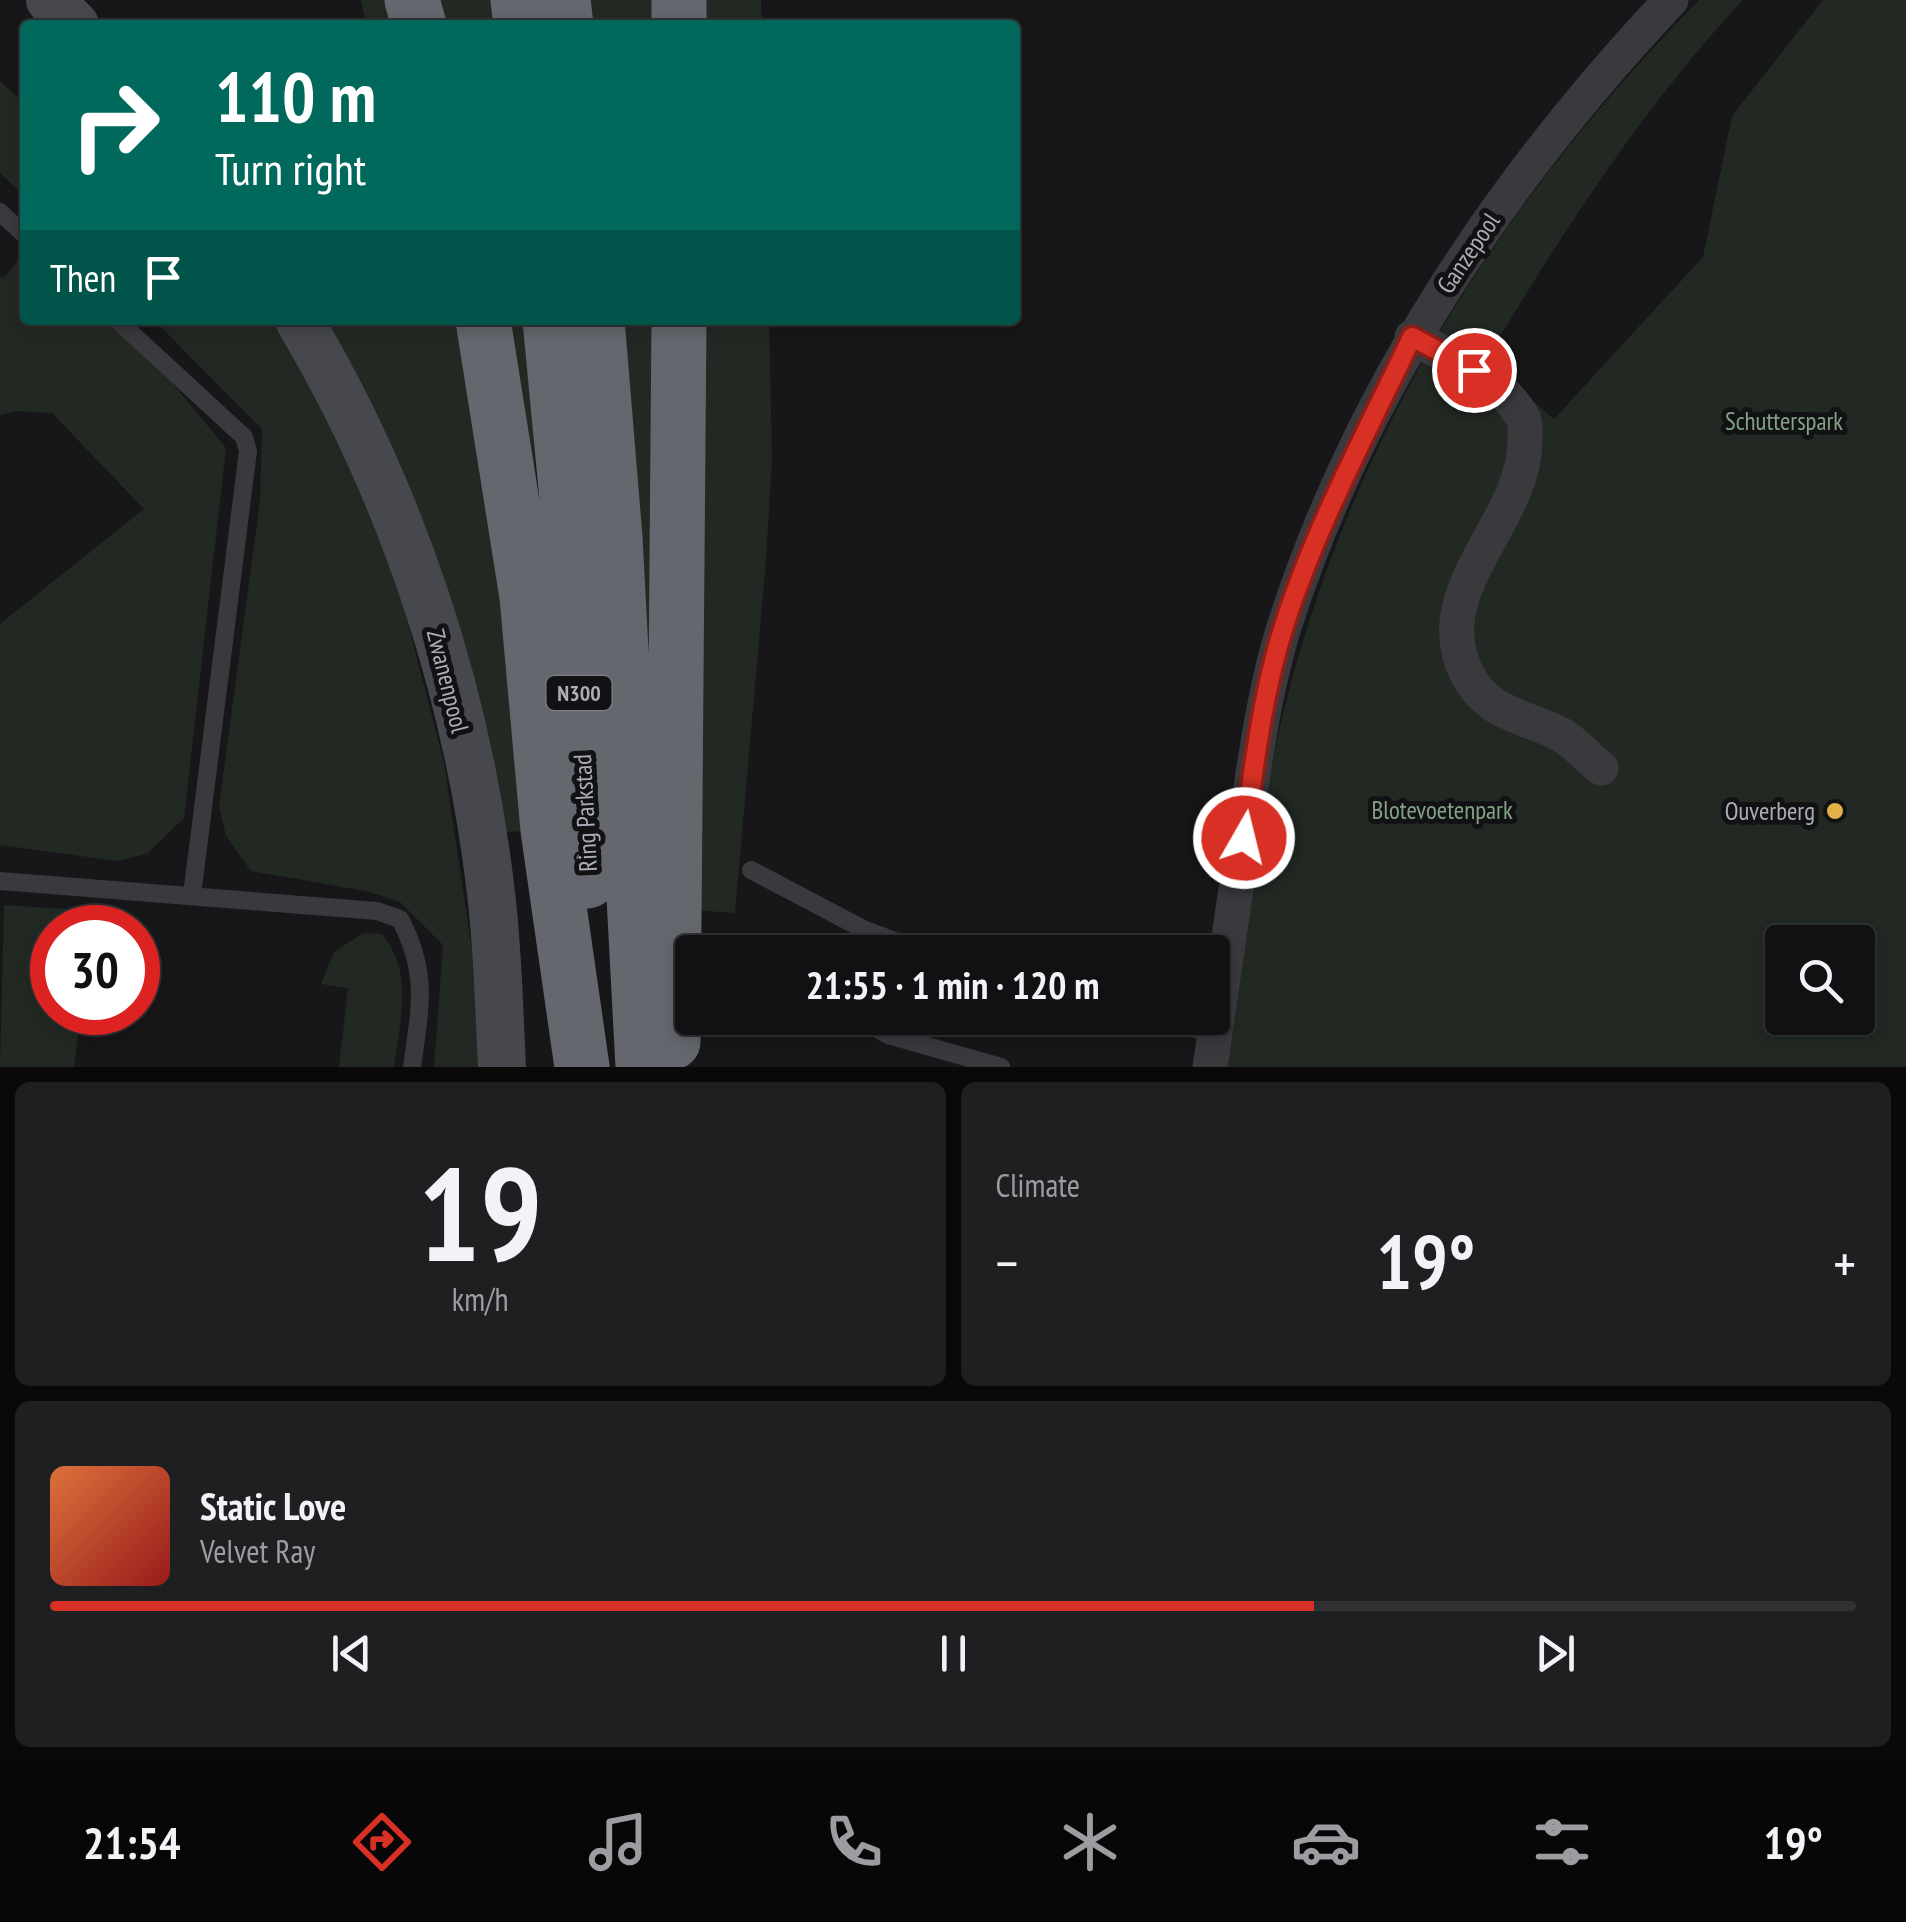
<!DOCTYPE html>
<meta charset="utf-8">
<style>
:root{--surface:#111113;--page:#1e1f21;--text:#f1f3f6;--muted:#9c9da0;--line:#303133;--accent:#d93025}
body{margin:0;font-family:"PT Sans Narrow",sans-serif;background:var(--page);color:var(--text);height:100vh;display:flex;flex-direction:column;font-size:38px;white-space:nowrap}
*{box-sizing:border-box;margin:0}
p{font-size:32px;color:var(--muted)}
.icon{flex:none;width:55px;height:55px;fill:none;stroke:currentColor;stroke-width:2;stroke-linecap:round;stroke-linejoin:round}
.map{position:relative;height:1067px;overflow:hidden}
.sheet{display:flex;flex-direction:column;gap:15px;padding:15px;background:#09090a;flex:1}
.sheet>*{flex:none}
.hud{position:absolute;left:20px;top:20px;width:1000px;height:305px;border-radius:10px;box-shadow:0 5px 15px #0003,0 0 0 2px var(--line);background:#00695c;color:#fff;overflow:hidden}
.buttons{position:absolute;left:1765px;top:925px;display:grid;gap:20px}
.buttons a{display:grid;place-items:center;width:110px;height:110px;border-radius:10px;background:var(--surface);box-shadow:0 5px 15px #0003,0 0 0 2px var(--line);font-size:50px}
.speed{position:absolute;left:30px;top:905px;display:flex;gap:20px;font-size:50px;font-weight:700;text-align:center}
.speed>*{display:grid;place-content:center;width:130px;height:130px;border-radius:50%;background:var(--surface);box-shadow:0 5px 15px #0003,0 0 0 2px var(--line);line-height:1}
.speed .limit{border:15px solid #d22;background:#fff;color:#111}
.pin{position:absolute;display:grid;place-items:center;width:85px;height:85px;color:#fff;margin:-42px;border:5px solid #fff;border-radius:50%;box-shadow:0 2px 10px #0007}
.me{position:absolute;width:110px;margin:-55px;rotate:8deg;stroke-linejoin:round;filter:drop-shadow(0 0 8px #0008)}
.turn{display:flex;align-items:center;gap:35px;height:210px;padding:0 30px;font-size:45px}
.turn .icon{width:130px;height:130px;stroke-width:2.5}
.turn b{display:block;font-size:70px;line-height:85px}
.then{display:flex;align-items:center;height:95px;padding:0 30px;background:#0003;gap:20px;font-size:38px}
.big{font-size:75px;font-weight:800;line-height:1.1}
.sheet .card{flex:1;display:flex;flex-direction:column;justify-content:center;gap:15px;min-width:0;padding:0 35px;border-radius:15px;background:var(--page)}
.sheet .dial{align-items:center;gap:0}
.dial b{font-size:130px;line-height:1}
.song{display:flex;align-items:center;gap:30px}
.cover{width:120px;height:120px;border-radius:15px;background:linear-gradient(135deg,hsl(20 70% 55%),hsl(0 70% 35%))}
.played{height:10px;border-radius:5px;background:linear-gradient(90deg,var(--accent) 70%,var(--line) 70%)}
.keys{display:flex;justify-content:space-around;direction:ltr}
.heat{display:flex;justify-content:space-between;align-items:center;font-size:55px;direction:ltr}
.sheet .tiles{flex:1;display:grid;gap:15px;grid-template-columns:1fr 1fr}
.card:last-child{grid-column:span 2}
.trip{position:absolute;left:675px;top:935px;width:555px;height:100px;border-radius:10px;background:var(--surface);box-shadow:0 5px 15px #0003,0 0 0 2px var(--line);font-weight:800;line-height:100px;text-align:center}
.tab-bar{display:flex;height:160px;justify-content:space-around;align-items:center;background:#070708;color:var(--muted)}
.tab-bar .icon{width:70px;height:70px}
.tab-bar .selected{color:var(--accent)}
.tab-bar b{font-size:45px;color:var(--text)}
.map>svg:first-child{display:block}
.green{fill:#222923;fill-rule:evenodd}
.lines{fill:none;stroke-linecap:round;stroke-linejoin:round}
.lane{stroke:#39393e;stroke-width:18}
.street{stroke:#39393e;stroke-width:35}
.secondary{stroke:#47484d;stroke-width:48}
.highway{stroke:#65676e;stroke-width:55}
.route-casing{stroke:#8d1f18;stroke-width:25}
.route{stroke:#d93025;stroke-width:18}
.poi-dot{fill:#e2b047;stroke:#121214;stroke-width:4}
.labels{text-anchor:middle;stroke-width:10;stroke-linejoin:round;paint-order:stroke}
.shield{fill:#121214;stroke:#7d7f87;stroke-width:2.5}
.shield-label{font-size:22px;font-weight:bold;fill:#abaeb8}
.street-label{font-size:25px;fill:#abaeb8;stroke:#121214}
.park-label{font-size:25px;fill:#83a186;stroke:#121214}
.poi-label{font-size:25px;fill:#abaeb8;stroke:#121214;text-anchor:end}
</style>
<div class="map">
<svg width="1906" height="1067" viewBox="0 0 1906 1067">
<rect width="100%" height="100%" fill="#171719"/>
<path class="green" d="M 361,0 L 395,0 L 402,25 L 366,25 Z
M 417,0 L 496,0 L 498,25 L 423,25 Z
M 585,0 L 667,0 L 667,25 L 589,25 Z
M 692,0 L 761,0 L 762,25 L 692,25 Z
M 1699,0 L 1743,0 C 1642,108 1561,235 1485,361 L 1554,419 L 1703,257 L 1732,116 L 1823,0 L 1906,0 L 1906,1067 L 1223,1067 C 1245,919 1263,764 1309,622 C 1387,379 1522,181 1699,0 ZM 1782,942 L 1858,942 L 1858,1018 L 1782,1018 Z
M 0,81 L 25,104 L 25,197 L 0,173 Z
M 25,253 L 25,320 L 104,320 L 174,385 L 226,448 L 184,818 L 147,854 L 117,861 L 0,845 L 0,624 L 144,509 L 52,413 L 16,411 L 0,415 L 0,276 L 3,278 Z
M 154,320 L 280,320 L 390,554 L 444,763 L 472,950 L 480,1067 L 434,1067 L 443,945 L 400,902 L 366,891 L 251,871 L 226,836 L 219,806 L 260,501 L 262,429 Z
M 323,320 L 470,320 L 537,831 L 496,832 Z
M 490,320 L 526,320 L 545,615 Z
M 616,320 L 666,320 L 656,882 Z
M 694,320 L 769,320 L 772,457 L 766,560 L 735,913 L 693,910 Z
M 4,905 L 79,910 L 106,927 L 52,928 L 52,1012 L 81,1013 L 74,1067 L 0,1067 Z
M 363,933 L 382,934 C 414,972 400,1022 394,1067 L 339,1067 L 348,988 L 321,984 L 334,952 Z"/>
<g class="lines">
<path class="lane" d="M 0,212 L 25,235
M 117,320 L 244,437 L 248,451 L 192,895
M 751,870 L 863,929 L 923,952
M 0,881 L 377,911 L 400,919 C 429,974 420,1008 412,1067
M 856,952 L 863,929
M 860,1018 L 888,1035 L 1001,1067
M 1130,1018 L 1215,1032"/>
<path class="street" d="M 1412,337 C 1451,358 1498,376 1522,416 C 1526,422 1525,431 1525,438 C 1527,522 1424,589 1467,674 C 1487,714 1524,716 1560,734 C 1575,742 1588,758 1601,768
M 1210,1067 C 1222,987 1233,907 1245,827 C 1255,760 1264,692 1284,627 C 1360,390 1502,179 1671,0"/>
<path class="secondary" d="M 50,0 L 75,25
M 299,320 C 402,493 468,693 491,893 C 498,950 499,1009 502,1067"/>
<path class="highway" d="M 412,0 L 419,25
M 518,0 L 521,25
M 563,0 L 566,25
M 679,25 L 679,0
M 483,320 L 527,597 L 548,830 L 582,1067
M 550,320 L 571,541 L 588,881
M 597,320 L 615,537 L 643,1067
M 673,1042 L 679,320"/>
</g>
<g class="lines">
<defs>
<path id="route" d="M 1244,838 C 1254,767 1262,695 1284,626 C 1316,526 1367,432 1412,337 L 1474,370"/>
</defs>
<use href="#route" class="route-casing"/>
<use href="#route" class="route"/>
</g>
<circle class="poi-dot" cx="1835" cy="811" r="10"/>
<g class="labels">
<rect class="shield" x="546.5" y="676" width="65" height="34" rx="8"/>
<g class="shield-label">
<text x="579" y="701">N300</text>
</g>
<g class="street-label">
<text transform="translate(1468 253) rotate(-56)" y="9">Ganzepool</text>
<text transform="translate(448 681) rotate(76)" y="9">Zwanenpool</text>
<text transform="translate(585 813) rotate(-93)" y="9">Ring Parkstad</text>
</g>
<g class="park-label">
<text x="1784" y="430">Schutterspark</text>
<text x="1442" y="819">Blotevoetenpark</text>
</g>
<g class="poi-label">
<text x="1815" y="820">Ouverberg</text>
</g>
</g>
</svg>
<div class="buttons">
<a><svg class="icon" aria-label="search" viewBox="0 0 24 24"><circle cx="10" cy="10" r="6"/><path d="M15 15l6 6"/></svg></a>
</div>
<div class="speed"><div class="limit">30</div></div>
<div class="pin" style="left:1474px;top:370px;background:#d93025"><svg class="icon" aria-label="arrive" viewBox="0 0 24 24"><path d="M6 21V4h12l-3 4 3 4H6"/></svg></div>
<svg class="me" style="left:1244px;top:838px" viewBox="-20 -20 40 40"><circle r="17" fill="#d93025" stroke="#fff" stroke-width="3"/><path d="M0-11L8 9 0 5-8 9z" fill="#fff"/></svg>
<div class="trip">21:55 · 1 min · 120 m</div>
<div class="hud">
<div class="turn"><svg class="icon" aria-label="right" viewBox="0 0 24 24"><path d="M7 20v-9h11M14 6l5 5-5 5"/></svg><div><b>110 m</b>Turn right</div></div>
<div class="then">Then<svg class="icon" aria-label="arrive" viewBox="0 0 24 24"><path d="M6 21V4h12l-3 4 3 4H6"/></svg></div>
</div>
</div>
<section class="sheet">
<div class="tiles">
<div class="card dial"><b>19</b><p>km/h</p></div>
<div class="card"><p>Climate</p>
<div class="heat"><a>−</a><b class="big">19°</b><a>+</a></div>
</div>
<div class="card">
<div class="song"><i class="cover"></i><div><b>Static Love</b><p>Velvet Ray</p></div></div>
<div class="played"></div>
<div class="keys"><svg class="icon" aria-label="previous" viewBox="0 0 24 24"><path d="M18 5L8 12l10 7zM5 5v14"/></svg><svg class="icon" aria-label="pause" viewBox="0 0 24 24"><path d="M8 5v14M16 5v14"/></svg><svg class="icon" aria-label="next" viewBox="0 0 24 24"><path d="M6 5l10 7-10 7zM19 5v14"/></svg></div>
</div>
</div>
</section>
<nav class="tab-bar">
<b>21:54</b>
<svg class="icon selected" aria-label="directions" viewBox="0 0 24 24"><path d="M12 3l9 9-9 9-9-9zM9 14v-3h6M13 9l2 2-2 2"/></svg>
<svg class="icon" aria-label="music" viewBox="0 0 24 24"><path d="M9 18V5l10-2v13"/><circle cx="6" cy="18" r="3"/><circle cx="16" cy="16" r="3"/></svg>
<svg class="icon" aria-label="phone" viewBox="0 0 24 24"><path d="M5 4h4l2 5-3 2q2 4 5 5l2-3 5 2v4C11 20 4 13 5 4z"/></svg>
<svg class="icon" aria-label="climate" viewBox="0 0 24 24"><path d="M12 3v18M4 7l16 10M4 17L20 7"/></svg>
<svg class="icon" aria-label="car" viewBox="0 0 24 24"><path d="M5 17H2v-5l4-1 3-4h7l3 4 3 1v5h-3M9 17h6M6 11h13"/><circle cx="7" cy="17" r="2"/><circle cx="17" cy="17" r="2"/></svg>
<svg class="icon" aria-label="filters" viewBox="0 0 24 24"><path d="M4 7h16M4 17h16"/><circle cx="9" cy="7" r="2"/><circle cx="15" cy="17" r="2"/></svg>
<b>19°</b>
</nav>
